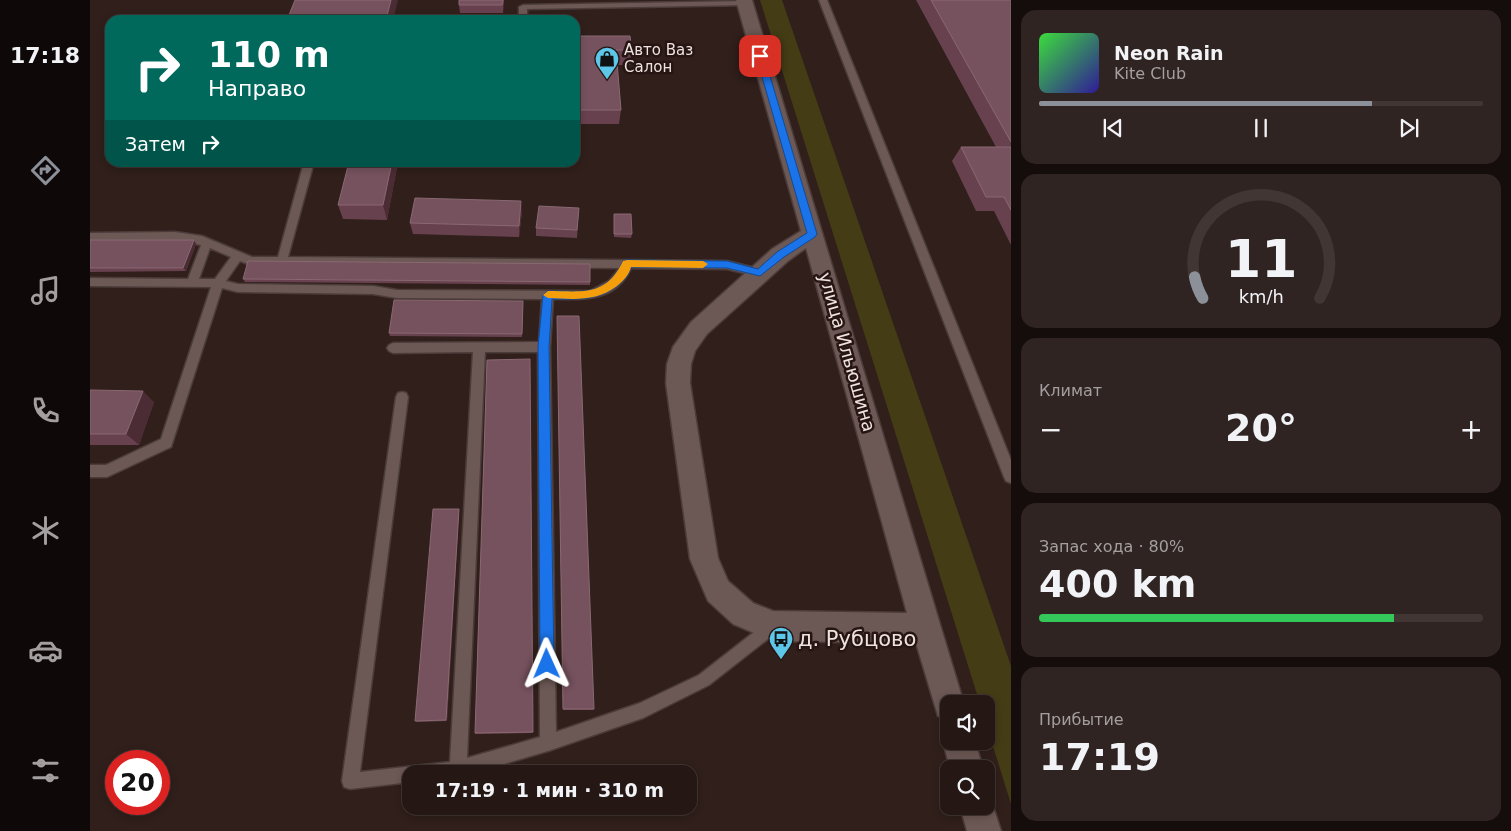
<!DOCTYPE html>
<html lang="ru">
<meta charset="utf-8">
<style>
:root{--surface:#241714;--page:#302422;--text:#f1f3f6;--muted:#a39fa0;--line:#413634;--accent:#8c9099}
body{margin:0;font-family:"DejaVu Sans",sans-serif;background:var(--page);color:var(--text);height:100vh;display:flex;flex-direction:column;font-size:19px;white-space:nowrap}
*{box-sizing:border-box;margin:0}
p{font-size:16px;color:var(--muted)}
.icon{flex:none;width:28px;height:28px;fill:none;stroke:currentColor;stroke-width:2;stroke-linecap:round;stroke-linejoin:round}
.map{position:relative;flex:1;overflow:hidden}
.panel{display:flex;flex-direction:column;gap:10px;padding:10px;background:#140d0b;width:500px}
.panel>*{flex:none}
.top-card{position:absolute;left:15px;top:15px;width:475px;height:152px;border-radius:15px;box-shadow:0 2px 8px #0003,0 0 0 1px var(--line);background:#00695c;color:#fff;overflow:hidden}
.controls{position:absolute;left:850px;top:695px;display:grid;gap:10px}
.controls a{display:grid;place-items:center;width:55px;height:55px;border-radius:10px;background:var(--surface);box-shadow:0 2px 8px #0003,0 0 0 1px var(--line);font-size:25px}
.speed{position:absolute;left:15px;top:750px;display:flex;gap:10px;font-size:25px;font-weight:700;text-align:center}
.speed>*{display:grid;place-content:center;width:65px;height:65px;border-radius:50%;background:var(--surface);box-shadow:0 2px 8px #0003,0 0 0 1px var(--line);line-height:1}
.speed .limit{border:8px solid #d22;background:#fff;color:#111}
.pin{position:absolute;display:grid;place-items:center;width:42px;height:42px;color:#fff;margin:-21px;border-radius:10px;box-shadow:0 2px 8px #0006}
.me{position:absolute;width:55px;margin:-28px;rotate:359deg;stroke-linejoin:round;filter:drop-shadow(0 0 4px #0008)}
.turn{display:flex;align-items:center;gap:18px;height:105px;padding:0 20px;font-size:22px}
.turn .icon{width:65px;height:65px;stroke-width:2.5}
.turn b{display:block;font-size:35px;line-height:42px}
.then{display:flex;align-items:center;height:48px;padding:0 20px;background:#0003;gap:10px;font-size:19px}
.big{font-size:38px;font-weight:700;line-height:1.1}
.panel .card{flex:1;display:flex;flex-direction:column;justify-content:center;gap:8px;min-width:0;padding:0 18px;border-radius:15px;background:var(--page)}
.panel .dial{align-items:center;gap:0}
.dial svg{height:130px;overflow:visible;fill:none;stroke:var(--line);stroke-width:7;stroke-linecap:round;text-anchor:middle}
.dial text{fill:var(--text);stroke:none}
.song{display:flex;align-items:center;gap:15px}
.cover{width:60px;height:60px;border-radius:8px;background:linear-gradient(135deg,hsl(120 70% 55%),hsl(250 70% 35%))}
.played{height:5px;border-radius:2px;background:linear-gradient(90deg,var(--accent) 75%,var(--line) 75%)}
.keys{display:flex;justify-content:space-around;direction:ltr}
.heat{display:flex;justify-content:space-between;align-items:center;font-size:28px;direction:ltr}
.charge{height:8px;border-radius:4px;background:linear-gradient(90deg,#34c759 80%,var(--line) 0)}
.trip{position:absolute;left:312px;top:765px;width:295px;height:50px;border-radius:15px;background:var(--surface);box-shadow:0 2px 8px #0003,0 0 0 1px var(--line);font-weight:700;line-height:50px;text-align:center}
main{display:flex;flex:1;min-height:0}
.dock{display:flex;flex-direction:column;width:90px;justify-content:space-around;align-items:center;background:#0e0908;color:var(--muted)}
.dock .icon{width:35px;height:35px}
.dock .on{color:var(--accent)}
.dock b{font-size:22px;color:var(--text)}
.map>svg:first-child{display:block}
.green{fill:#443c14}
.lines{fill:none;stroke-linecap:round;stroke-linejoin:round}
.service-casing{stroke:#4b3c3a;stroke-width:3}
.minor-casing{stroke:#4b3c3a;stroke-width:3}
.service{fill:#6c5854;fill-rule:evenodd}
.minor{fill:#6c5854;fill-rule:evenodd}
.wall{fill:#68414f}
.shaded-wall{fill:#4c2c34}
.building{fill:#76525e;stroke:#896972}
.route{fill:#1a73e8;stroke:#114b97}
.slow{fill:#f59e0b}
.labels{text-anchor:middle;stroke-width:5;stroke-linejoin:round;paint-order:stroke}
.far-poi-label{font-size:15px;fill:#eee2df;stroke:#261512;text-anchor:start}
.street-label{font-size:18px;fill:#eee2df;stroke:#261512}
.near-poi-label{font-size:21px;fill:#eee2df;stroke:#261512;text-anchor:start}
</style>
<main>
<nav class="dock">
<b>17:18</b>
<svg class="icon on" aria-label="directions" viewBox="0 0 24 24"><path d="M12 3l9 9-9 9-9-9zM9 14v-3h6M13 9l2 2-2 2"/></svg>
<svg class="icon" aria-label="music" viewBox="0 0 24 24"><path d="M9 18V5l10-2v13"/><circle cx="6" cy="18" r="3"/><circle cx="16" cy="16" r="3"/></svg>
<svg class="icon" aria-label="phone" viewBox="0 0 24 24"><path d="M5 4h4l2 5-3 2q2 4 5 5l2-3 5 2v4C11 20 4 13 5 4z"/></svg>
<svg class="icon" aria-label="climate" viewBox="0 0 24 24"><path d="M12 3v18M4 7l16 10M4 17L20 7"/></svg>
<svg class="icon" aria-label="car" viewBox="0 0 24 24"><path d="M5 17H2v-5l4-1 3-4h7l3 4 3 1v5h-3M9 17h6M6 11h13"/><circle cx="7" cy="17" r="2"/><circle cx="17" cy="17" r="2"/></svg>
<svg class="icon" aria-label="filters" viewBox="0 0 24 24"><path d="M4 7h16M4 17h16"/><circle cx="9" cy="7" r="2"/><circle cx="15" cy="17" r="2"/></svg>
</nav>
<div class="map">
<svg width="921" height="831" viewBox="0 0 921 831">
<rect width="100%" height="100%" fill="#301f1b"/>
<path class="green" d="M 670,0 L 692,0 L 921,666 L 921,804 L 896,724 L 896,704 L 890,704 Z"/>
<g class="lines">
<defs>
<path id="service" d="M 729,0 L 737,0 L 921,460 L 921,483 L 916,481 L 914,477 Z
M 654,1 L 658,3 L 657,5 L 437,9 L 437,20 L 429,20 L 429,7 L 433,5 Z
M 214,162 L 224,162 L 198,257 L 637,261 L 674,270 L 675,273 L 670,277 L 637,269 L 541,268 C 525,302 495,299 463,299 L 460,347 L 466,732 L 550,703 L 609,675 L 678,621 L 683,619 L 688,621 L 690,626 L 688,631 L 619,685 L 553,718 L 458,751 L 380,774 L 321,774 L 321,782 L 260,789 L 254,787 L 252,781 L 306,397 L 308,393 L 312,392 L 316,393 L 318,397 L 270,772 L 360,762 L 383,352 L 303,353 L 299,351 L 297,348 L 299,345 L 303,343 L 449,342 L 452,299 L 307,298 L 283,294 L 148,292 L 132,288 L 81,447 L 17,477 L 0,477 L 0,465 L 16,465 L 71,439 L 121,287 L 0,286 L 0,278 L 98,279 L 111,245 L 85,240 L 0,241 L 0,233 L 85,232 L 112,236 L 162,257 L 188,257 ZM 120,248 L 141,257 L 125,279 L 109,279 ZM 150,261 L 161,265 L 530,268 L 519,281 L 500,291 L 307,290 L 283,286 L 148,284 L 136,281 ZM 395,352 L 448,352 L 450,737 L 377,758 Z"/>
<path id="minor" d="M 646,0 L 662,0 L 874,704 L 859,704 L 859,721 L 848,716 L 826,643 L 683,641 L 643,624 L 618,601 L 600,559 L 576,383 L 577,364 L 583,347 L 601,322 L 682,249 L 711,231 ZM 716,248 L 817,613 L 683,611 L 663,603 L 638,581 L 628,558 L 600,383 L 601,364 L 605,351 L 617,334 L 698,261 Z
M 859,729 L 859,741 L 885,741 L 893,769 L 860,769 L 853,741 Z
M 896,793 L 899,794 L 911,831 L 877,831 L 870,806 L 896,806 Z"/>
</defs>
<use href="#service" class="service-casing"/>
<use href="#minor" class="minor-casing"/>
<use href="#service" class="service"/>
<use href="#minor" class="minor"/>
</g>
<path class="wall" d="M 414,0 L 413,13 L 370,13 L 369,5 Z
M 826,0 L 921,0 L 921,245 L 904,211 L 886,211 L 862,161 L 871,147 L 906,147 Z
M 485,36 L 542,50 L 540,65 L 527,65 L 531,110 L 529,124 L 485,124 Z
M 259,162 L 308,162 L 297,220 L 253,219 L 248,205 Z
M 489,208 L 487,238 L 446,236 L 446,228 Z
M 432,212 L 429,237 L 323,234 L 320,223 Z
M 524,214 L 542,234 L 541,238 L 524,237 Z
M 0,240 L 106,244 L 96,271 L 0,272 Z
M 153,279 L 500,282 L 500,285 L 155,282 Z
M 433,304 L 432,337 L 300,336 L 299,333 Z
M 467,316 L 504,709 L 503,710 L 473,710 Z
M 397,360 L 443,733 L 385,734 L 385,733 Z
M 0,390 L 64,402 L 49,445 L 0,445 Z
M 369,511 L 357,721 L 327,722 L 325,721 Z"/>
<path class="shaded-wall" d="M 301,0 L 308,0 L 303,20 L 296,20 Z
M 302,162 L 308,162 L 297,220 L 293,205 Z
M 431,201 L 432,212 L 429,237 L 429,226 Z
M 104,240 L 106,244 L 96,271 L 93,268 Z
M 53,391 L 64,402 L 49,445 L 36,434 Z
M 369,509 L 369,511 L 357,721 L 356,720 Z"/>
<path class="building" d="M 205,0 L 301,0 L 296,20 L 197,20 Z
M 369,0 L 413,0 L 412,5 L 369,5 Z
M 841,0 L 921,0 L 921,142 Z
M 485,36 L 540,36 L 542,50 L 526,50 L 531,110 L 485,110 Z
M 871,147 L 921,147 L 921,210 L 914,197 L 896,197 Z
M 259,162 L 302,162 L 293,205 L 248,205 Z
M 325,198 L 431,201 L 429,226 L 320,223 Z
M 449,206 L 489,208 L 487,230 L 446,228 Z
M 524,214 L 541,214 L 542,234 L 524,234 Z
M 0,240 L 104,240 L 93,268 L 0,268 Z
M 158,261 L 500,264 L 500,282 L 153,279 Z
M 304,300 L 433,301 L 432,334 L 299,333 Z
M 467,316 L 489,316 L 504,709 L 473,709 Z
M 440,359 L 443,732 L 385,733 L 397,360 Z
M 0,390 L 53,391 L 36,434 L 0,434 Z
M 343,509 L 369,509 L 356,720 L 325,721 Z"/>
<path class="route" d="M 670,54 L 674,56 L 727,234 L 725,237 L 694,257 L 670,276 L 637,268 L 541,267 C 539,275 533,281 527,286 C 507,301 487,299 462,299 L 459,347 L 464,664 L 462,669 L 457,671 L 452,669 L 450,664 L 448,347 L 453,295 L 458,291 C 493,291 516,298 533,261 L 537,260 L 637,261 L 668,269 L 687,252 L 717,233 L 666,56 Z"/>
<path class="slow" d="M 537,260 L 613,261 L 618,264 L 613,268 L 541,267 C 539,275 533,281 527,286 C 506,302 484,299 458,298 L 453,295 L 458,291 C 493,291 516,297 533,261 Z"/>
<defs>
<symbol id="shop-pin" viewBox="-11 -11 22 30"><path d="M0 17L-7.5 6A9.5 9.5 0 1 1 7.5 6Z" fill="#5cc7e8" stroke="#261512"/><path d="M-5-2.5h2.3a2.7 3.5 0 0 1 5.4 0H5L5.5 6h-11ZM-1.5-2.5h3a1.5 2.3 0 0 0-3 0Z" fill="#111"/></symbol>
<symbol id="bus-pin" viewBox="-11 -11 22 30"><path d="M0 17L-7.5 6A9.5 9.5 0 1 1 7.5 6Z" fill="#5cc7e8" stroke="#261512"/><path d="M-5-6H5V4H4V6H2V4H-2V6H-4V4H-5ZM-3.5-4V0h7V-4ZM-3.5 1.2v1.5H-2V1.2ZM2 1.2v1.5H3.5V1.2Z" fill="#111"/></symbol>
</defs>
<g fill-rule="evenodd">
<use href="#shop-pin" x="503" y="45" width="28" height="38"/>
<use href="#bus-pin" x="677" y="625" width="28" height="38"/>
</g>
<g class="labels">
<g class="far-poi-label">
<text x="534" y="55">Авто Ваз<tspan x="534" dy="17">Салон</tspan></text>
</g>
<g class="street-label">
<text transform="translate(757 352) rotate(74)" y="6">улица Ильюшина</text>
</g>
<g class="near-poi-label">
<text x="708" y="646">д. Рубцово</text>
</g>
</g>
</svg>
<div class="controls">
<a><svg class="icon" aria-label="sound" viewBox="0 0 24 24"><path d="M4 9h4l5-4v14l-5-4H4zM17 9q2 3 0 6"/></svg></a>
<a><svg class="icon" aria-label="search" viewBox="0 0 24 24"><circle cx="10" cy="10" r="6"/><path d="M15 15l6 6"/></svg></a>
</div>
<div class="speed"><div class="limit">20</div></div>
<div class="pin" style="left:670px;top:56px;background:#d93025"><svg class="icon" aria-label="arrive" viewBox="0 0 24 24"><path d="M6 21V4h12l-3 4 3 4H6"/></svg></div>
<svg class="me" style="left:457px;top:664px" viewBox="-20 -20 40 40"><path d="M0-17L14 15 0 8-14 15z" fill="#1a73e8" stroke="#fff" stroke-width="4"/></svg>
<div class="trip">17:19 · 1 мин · 310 m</div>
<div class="top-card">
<div class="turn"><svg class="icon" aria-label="right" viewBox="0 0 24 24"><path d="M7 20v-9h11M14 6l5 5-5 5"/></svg><div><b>110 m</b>Направо</div></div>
<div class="then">Затем<svg class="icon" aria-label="right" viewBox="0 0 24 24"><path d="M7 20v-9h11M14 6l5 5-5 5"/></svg></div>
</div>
</div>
<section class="panel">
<div class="card">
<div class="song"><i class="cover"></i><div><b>Neon Rain</b><p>Kite Club</p></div></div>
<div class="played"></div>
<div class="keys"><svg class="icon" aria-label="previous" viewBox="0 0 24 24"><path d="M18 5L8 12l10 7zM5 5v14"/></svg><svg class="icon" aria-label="pause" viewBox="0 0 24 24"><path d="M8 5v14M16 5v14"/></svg><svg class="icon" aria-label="next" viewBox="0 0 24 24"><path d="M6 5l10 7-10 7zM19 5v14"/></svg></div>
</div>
<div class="card dial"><svg viewBox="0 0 100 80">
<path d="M14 69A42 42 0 1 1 86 69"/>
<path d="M14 69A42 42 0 0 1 9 56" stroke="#8c9099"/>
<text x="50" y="56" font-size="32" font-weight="700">11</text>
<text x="50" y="72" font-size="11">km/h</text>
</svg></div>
<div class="card"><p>Климат</p>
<div class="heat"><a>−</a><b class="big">20°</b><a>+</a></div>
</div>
<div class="card"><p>Запас хода · 80%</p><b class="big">400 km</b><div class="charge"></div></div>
<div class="card"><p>Прибытие</p><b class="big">17:19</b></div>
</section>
</main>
